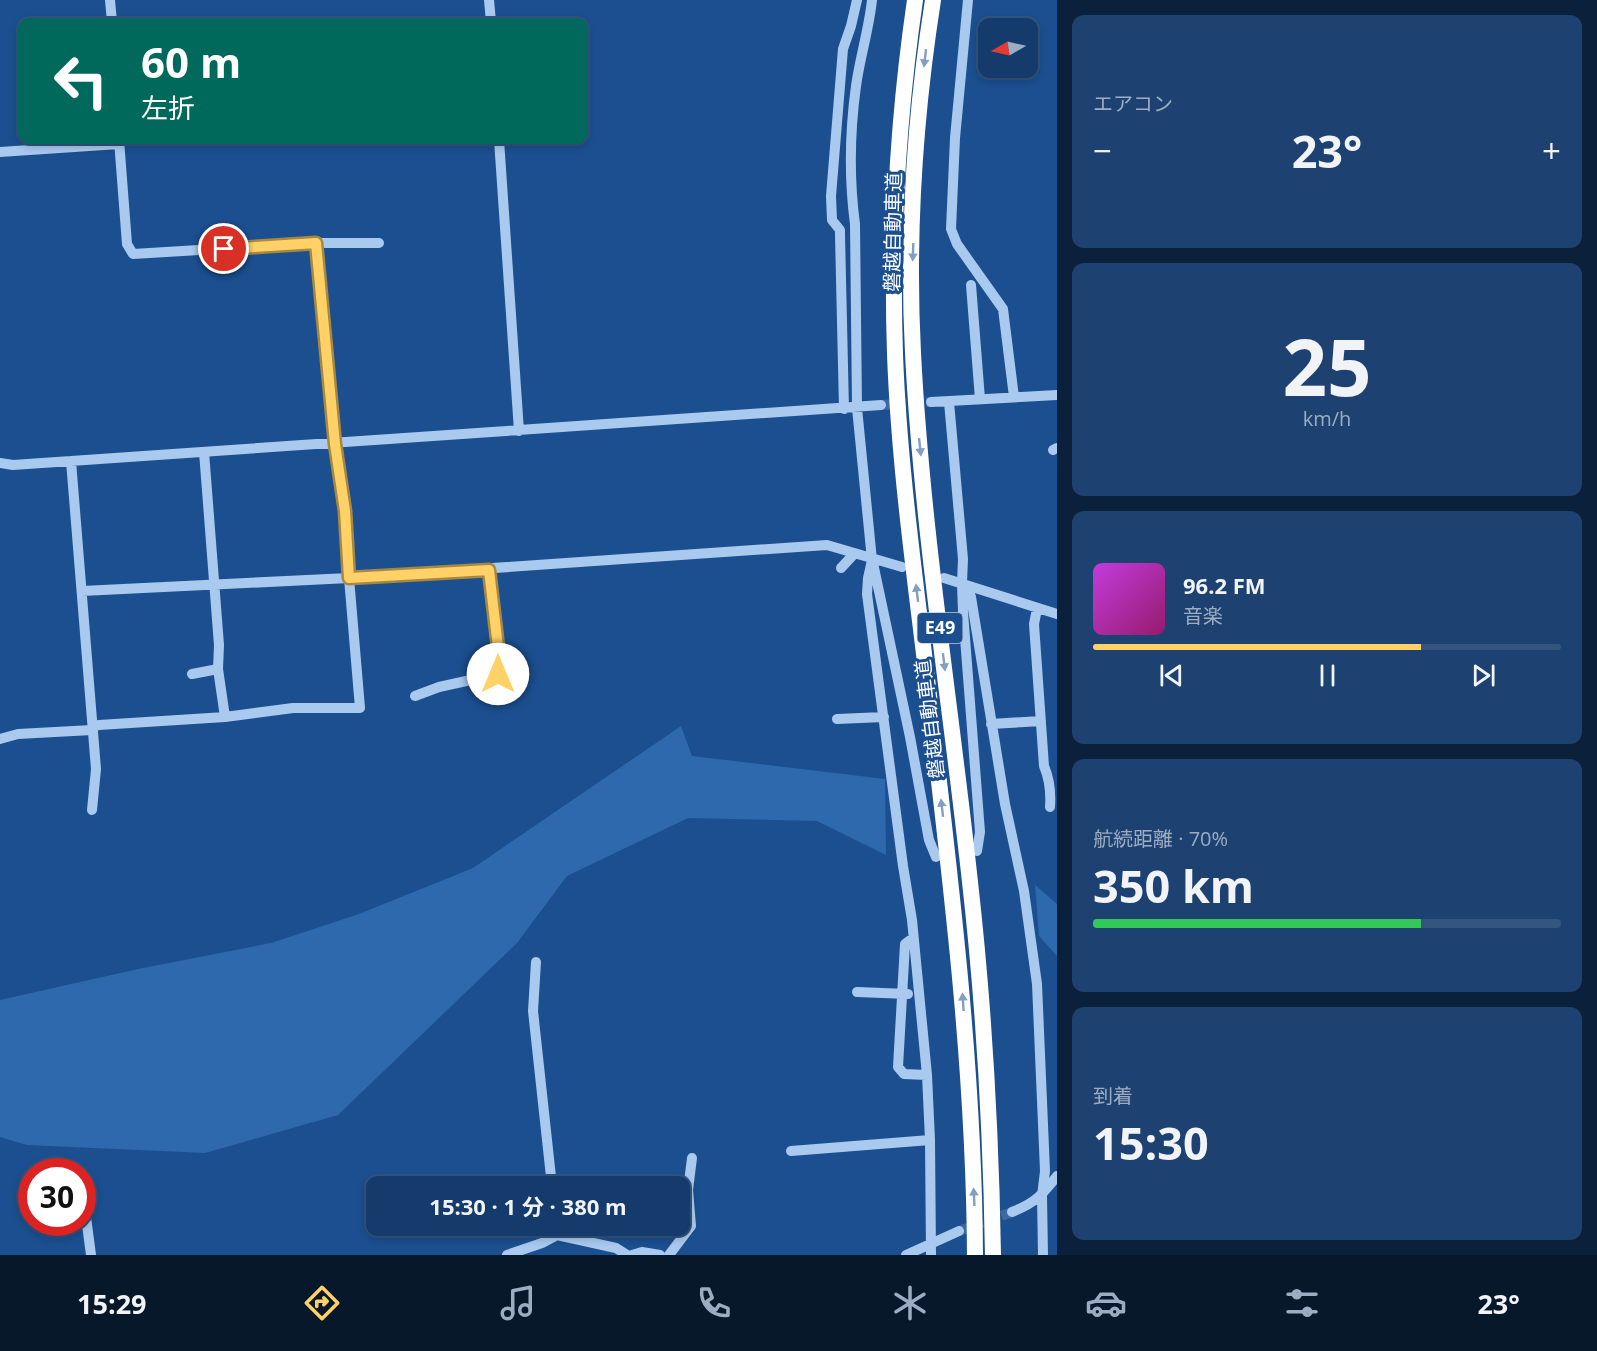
<!DOCTYPE html>
<html lang="ja">
<meta charset="utf-8">
<style>
:root{--surface:#143b6b;--page:#1d4271;--text:#f1f3f6;--muted:#9dadc1;--line:#33557e;--accent:#ffd166}
body{margin:0;font-family:"Open Sans","Noto Sans JP",sans-serif;background:var(--page);color:var(--text);height:100vh;display:flex;flex-direction:column;font-size:22px;white-space:nowrap}
*{box-sizing:border-box;margin:0}
p{font-size:20px;color:var(--muted)}
.icon{flex:none;width:33px;height:33px;fill:none;stroke:currentColor;stroke-width:2;stroke-linecap:round;stroke-linejoin:round}
.map{position:relative;flex:1;overflow:hidden}
.details{display:flex;flex-direction:column;gap:15px;padding:15px;background:#0b203b;width:540px}
.details>*{flex:none}
.top-card{position:absolute;left:18px;top:18px;width:570px;height:126px;border-radius:12px;box-shadow:0 3px 9px #0003,0 0 0 2px var(--line);background:#00695c;color:#fff;overflow:hidden}
.needle{width:39px;rotate:261deg}
.buttons{position:absolute;left:978px;top:18px;display:grid;gap:12px}
.buttons a{display:grid;place-items:center;width:60px;height:60px;border-radius:12px;background:var(--surface);box-shadow:0 3px 9px #0003,0 0 0 2px var(--line);font-size:30px}
.speed{position:absolute;left:18px;top:1158px;display:flex;gap:12px;font-size:30px;font-weight:700;text-align:center}
.speed>*{display:grid;place-content:center;width:78px;height:78px;border-radius:50%;background:var(--surface);box-shadow:0 3px 9px #0003,0 0 0 2px var(--line);line-height:1}
.speed .limit{border:9px solid #d22;background:#fff;color:#111}
.pin{position:absolute;display:grid;place-items:center;width:51px;height:51px;color:#fff;margin:-26px;border:3px solid #fff;border-radius:50%;box-shadow:0 2px 6px #0007}
.me{position:absolute;width:66px;margin:-33px;rotate:0deg;stroke-linejoin:round;filter:drop-shadow(0 0 4px #0008)}
.turn{display:flex;align-items:center;gap:21px;height:126px;padding:0 24px;font-size:27px}
.turn .icon{width:78px;height:78px;stroke-width:2.5}
.turn b{display:block;font-size:42px;line-height:51px}
.big{font-size:45px;font-weight:700;line-height:1.1}
.details .tile{flex:1;display:flex;flex-direction:column;justify-content:center;gap:9px;min-width:0;padding:0 21px;border-radius:12px;background:var(--page)}
.details .dial{align-items:center;gap:0}
.dial b{font-size:78px;line-height:1}
.song{display:flex;align-items:center;gap:18px}
.cover{width:72px;height:72px;border-radius:9px;background:linear-gradient(135deg,hsl(290 70% 55%),hsl(320 70% 35%))}
.played{height:6px;border-radius:3px;background:linear-gradient(90deg,var(--accent) 70%,var(--line) 70%)}
.keys{display:flex;justify-content:space-around;direction:ltr}
.heat{display:flex;justify-content:space-between;align-items:center;font-size:33px;direction:ltr}
.charge{height:9px;border-radius:4px;background:linear-gradient(90deg,#34c759 70%,var(--line) 0)}
.trip{position:absolute;left:366px;top:1176px;width:324px;height:60px;border-radius:12px;background:var(--surface);box-shadow:0 3px 9px #0003,0 0 0 2px var(--line);font-weight:700;line-height:60px;text-align:center}
.tab-bar{display:flex;height:96px;justify-content:space-around;align-items:center;background:#08182b;color:var(--muted)}
.tab-bar .icon{width:42px;height:42px}
.tab-bar .active{color:var(--accent)}
.tab-bar b{font-size:27px;color:var(--text)}
main{display:flex;flex:1;min-height:0}
.map>svg:first-child{display:block}
.green{fill:#2e69ad}
.lines{fill:none;stroke-linecap:round;stroke-linejoin:round}
.minor-tunnel{stroke:#3d69a0;stroke-width:10;stroke-dasharray:10 5;stroke-linecap:butt}
.minor{stroke:#a9c9ee;stroke-width:10}
.highway{stroke:#fff;stroke-width:16}
.oneway{fill:#829ec1}
.route-casing{stroke:#a68842;stroke-width:15}
.route{stroke:#ffd166;stroke-width:10}
.labels{text-anchor:middle;stroke-width:6;stroke-linejoin:round;paint-order:stroke}
.shield{fill:#1b4f8f;stroke:#bbcadd;stroke-width:1.5}
.shield-label{font-size:18px;font-weight:bold;fill:#fff}
.street-label{font-size:20px;fill:#fff;stroke:#1b4f8f}
</style>
<main>
<div class="map">
<svg width="1057" height="1255" viewBox="0 0 1057 1255">
<rect width="100%" height="100%" fill="#1b4f8f"/>
<path class="green" d="M 681,726 L 692,756 L 885,779 L 886,855 L 817,821 L 688,818 L 567,876 L 517,943 L 338,1115 L 205,1153 L 27,1145 L 0,1137 L 0,1000 L 138,969 L 271,943 L 359,914 L 473,868 Z
M 1035,885 L 1057,904 L 1057,956 L 1039,936 Z"/>
<g class="lines">
<path class="minor-tunnel" d="M 881,405 L 931,402
M 959,1231 L 1012,1212"/>
<path class="minor" d="M 110,0 L 112,22
M 489,0 L 491,22
M 872,0 C 869,29 860,57 856,86 C 850,130 849,179 855,224 L 857,408 L 872,560 L 868,578 L 867,594 L 903,866 L 912,920 L 927,1075 L 930,1140 L 931,1255
M 968,0 L 955,138 L 951,229 L 957,244 L 1003,309 L 1014,397
M 499,140 L 519,431
M 0,152 L 119,144
M 316,243 L 379,243
M 971,285 L 980,399
M 931,402 L 1057,395
M 949,402 L 963,559 L 962,583 L 963,612 L 980,832 L 977,851
M 844,409 L 840,235 L 840,230 L 832,220 L 831,196 L 843,49 L 851,26 L 857,0
M 1053,450 L 1057,448
M 204,452 L 219,645 L 218,669 L 225,717
M 71,461 L 96,769 L 92,810
M 0,463 L 13,465 L 881,405
M 873,563 L 910,737 L 929,840 L 936,857
M 841,568 L 854,554
M 944,578 L 1057,614
M 962,583 L 968,590 L 971,597 L 1005,804 L 1024,891 L 1037,984 L 1045,1171 L 1042,1196 L 1043,1255
M 82,591 L 349,578 L 827,545 L 902,567
M 1037,609 L 1034,624 L 1044,766 C 1050,780 1051,792 1050,807
M 192,674 L 218,669
M 415,696 L 439,687 L 498,674 L 499,656 L 489,569
M 837,719 L 884,717
M 991,724 L 1041,721
M 0,739 L 18,734 L 92,730 L 93,727 L 99,725 L 225,717 L 293,708 L 360,708 L 349,578 L 345,511 L 335,444 L 316,243 L 133,254 L 127,244 L 119,140
M 913,938 L 905,944 L 898,1067 L 904,1074 L 927,1075
M 536,962 L 533,1011 L 552,1186
M 857,992 L 908,994
M 791,1151 L 930,1140
M 82,1187 L 91,1255
M 1012,1212 C 1035,1203 1042,1195 1057,1176
M 507,1255 L 542,1243 L 557,1235 L 616,1248 L 627,1255
M 632,1255 L 642,1252 L 660,1255
M 669,1255 L 691,1226 L 688,1190 L 692,1158
M 906,1255 L 959,1231"/>
<path class="highway" d="M 915,0 C 898,117 891,236 895,354 C 899,465 915,577 928,687 C 950,876 974,1065 975,1255
M 933,0 C 915,115 907,237 913,353 C 922,530 951,706 970,882 C 984,1006 991,1131 993,1255"/>
</g>
<defs><path id="oneway-solid" d="M-6-.8H1V-3.2L6.5 0L1 3.2V.8H-6Z" transform="scale(1.5)"/></defs>
<g class="oneway">
<use href="#oneway-solid" transform="translate(925 58) rotate(97)"/>
<use href="#oneway-solid" transform="translate(913 252) rotate(92)"/>
<use href="#oneway-solid" transform="translate(920 447) rotate(84)"/>
<use href="#oneway-solid" transform="translate(917 593) rotate(-97)"/>
<use href="#oneway-solid" transform="translate(944 662) rotate(83)"/>
<use href="#oneway-solid" transform="translate(942 808) rotate(-97)"/>
<use href="#oneway-solid" transform="translate(963 1002) rotate(-94)"/>
<use href="#oneway-solid" transform="translate(974 1197) rotate(-93)"/>
</g>
<g class="lines">
<defs>
<path id="route" d="M 224,249 L 316,243 L 335,444 L 345,511 L 349,578 L 489,570 L 499,656 L 498,674"/>
</defs>
<use href="#route" class="route-casing"/>
<use href="#route" class="route"/>
</g>
<g class="labels">
<rect class="shield" x="917.5" y="613" width="45" height="30" rx="4.5"/>
<g class="shield-label">
<text x="940" y="634">E49</text>
</g>
<g class="street-label">
<text transform="translate(893 232) rotate(-89)" y="7">磐越自動車道</text>
<text transform="translate(930 719) rotate(-97)" y="7">磐越自動車道</text>
</g>
</g>
</svg>
<div class="buttons">
<a><svg class="needle" viewBox="-14 -14 28 28"><path d="M0-13l5 13h-10z" fill="#e53935"/><path d="M0 13l5-13h-10z" fill="#9dadc1"/></svg></a>
</div>
<div class="speed"><div class="limit">30</div></div>
<div class="pin" style="left:224px;top:249px;background:#d93025"><svg class="icon" aria-label="arrive" viewBox="0 0 24 24"><path d="M6 21V4h12l-3 4 3 4H6"/></svg></div>
<svg class="me" style="left:498px;top:674px" viewBox="-20 -20 40 40"><circle r="19" fill="#fff"/><path d="M0-13L10 11 0 6-10 11z" fill="#ffd166"/></svg>
<div class="trip">15:30 · 1 分 · 380 m</div>
<div class="top-card">
<div class="turn"><svg class="icon" aria-label="left" viewBox="0 0 24 24"><path d="M17 20v-9H6M10 6l-5 5 5 5"/></svg><div><b>60 m</b>左折</div></div>
</div>
</div>
<section class="details">
<div class="tile"><p>エアコン</p>
<div class="heat"><a>−</a><b class="big">23°</b><a>+</a></div>
</div>
<div class="tile dial"><b>25</b><p>km/h</p></div>
<div class="tile">
<div class="song"><i class="cover"></i><div><b>96.2 FM</b><p>音楽</p></div></div>
<div class="played"></div>
<div class="keys"><svg class="icon" aria-label="previous" viewBox="0 0 24 24"><path d="M18 5L8 12l10 7zM5 5v14"/></svg><svg class="icon" aria-label="pause" viewBox="0 0 24 24"><path d="M8 5v14M16 5v14"/></svg><svg class="icon" aria-label="next" viewBox="0 0 24 24"><path d="M6 5l10 7-10 7zM19 5v14"/></svg></div>
</div>
<div class="tile"><p>航続距離 · 70%</p><b class="big">350 km</b><div class="charge"></div></div>
<div class="tile"><p>到着</p><b class="big">15:30</b></div>
</section>
</main>
<nav class="tab-bar">
<b>15:29</b>
<svg class="icon active" aria-label="directions" viewBox="0 0 24 24"><path d="M12 3l9 9-9 9-9-9zM9 14v-3h6M13 9l2 2-2 2"/></svg>
<svg class="icon" aria-label="music" viewBox="0 0 24 24"><path d="M9 18V5l10-2v13"/><circle cx="6" cy="18" r="3"/><circle cx="16" cy="16" r="3"/></svg>
<svg class="icon" aria-label="phone" viewBox="0 0 24 24"><path d="M5 4h4l2 5-3 2q2 4 5 5l2-3 5 2v4C11 20 4 13 5 4z"/></svg>
<svg class="icon" aria-label="climate" viewBox="0 0 24 24"><path d="M12 3v18M4 7l16 10M4 17L20 7"/></svg>
<svg class="icon" aria-label="car" viewBox="0 0 24 24"><path d="M5 17H2v-5l4-1 3-4h7l3 4 3 1v5h-3M9 17h6M6 11h13"/><circle cx="7" cy="17" r="2"/><circle cx="17" cy="17" r="2"/></svg>
<svg class="icon" aria-label="filters" viewBox="0 0 24 24"><path d="M4 7h16M4 17h16"/><circle cx="9" cy="7" r="2"/><circle cx="15" cy="17" r="2"/></svg>
<b>23°</b>
</nav>
